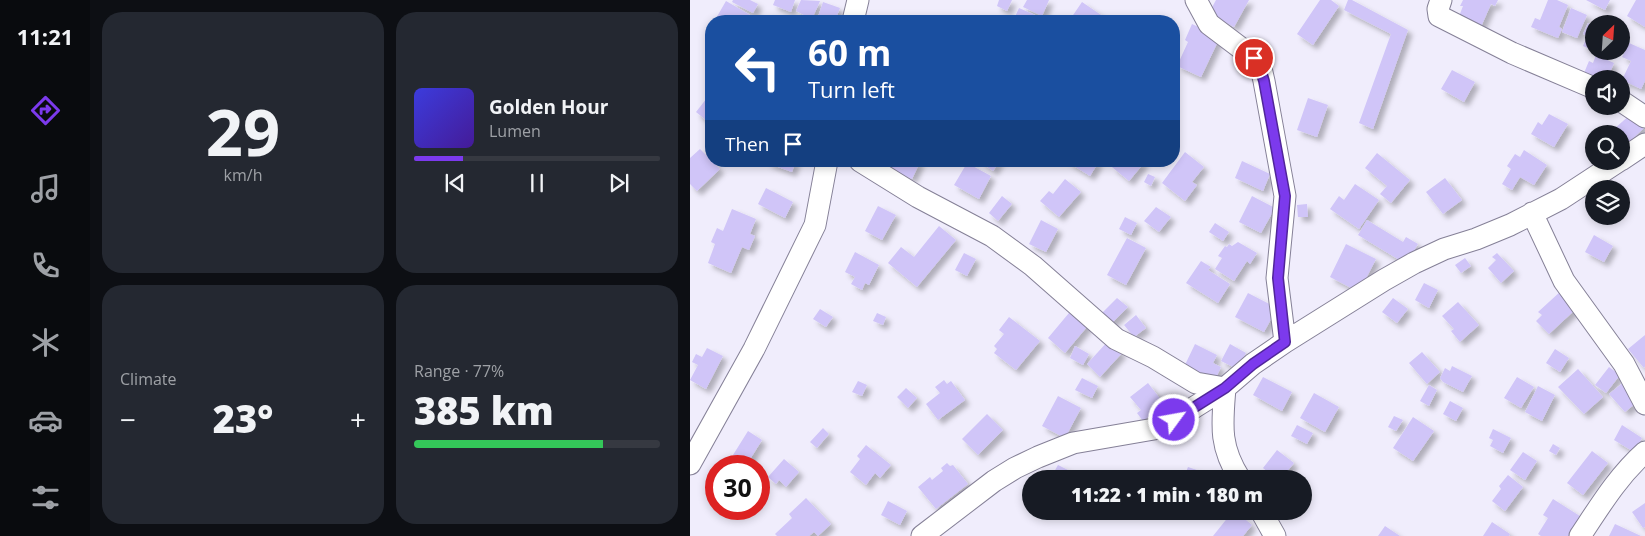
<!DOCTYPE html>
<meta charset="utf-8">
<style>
:root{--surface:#171b24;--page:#242831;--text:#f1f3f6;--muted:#9ea1a6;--line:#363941;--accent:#7c3aed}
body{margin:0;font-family:"Open Sans",sans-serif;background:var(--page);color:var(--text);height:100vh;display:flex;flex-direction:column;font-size:19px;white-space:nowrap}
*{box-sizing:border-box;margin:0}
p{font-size:16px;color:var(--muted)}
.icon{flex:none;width:28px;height:28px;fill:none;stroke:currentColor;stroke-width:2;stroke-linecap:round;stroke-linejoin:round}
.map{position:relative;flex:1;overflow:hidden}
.panel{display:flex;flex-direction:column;gap:12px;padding:12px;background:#0d0f14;width:600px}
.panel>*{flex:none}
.guide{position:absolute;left:15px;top:15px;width:475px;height:152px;border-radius:20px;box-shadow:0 2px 8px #0003;background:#1a4fa0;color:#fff;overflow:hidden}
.needle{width:32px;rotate:25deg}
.tools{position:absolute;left:895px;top:15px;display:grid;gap:10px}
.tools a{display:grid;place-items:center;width:45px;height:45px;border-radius:50%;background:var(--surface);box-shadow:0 2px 8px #0003;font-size:25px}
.speed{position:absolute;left:15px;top:455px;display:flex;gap:10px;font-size:25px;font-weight:700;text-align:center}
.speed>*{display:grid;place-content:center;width:65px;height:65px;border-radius:50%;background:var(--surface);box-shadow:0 2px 8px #0003;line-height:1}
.speed .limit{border:8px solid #d22;background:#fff;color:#111}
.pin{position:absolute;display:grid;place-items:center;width:42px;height:42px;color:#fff;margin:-21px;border:2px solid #fff;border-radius:50%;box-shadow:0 1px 5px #0007}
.me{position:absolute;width:55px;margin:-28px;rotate:58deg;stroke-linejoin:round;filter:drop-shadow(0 0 4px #0008)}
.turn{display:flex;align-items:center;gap:18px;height:105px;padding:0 20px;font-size:22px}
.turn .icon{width:65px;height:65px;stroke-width:2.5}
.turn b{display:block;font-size:35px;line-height:42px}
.then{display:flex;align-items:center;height:48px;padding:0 20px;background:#0003;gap:10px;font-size:19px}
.big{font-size:38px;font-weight:800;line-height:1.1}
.panel .widget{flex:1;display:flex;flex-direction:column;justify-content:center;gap:8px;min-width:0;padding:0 18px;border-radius:20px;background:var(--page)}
.panel .dial{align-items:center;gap:0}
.dial b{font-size:65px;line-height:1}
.song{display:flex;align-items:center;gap:15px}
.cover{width:60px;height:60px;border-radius:8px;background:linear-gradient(135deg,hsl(240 70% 55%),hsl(260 70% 35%))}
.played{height:5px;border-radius:2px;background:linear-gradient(90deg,var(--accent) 20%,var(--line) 20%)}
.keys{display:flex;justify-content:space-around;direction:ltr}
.heat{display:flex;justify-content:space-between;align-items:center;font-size:28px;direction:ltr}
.charge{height:8px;border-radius:4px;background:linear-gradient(90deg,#34c759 77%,var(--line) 0)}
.panel .tiles{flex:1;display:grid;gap:12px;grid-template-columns:repeat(2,1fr)}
.trip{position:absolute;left:332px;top:470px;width:290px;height:50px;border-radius:25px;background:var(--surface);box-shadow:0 2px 8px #0003;font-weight:800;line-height:50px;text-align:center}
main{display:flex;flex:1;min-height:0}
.tabs{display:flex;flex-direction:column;width:90px;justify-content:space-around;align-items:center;background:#090b0e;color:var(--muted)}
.tabs .icon{width:35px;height:35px}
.tabs .active{color:var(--accent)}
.tabs b{font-size:22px;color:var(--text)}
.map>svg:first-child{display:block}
.building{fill:#d0c5f8;filter:url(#shadow)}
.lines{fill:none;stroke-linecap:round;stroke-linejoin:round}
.minor-casing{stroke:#858097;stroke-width:23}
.minor{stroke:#fff;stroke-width:21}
.route-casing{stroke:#51269a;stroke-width:12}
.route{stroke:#7c3aed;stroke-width:9}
</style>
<main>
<nav class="tabs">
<b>11:21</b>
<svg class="icon active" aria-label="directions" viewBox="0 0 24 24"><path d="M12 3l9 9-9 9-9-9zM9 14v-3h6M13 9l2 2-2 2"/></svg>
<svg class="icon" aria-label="music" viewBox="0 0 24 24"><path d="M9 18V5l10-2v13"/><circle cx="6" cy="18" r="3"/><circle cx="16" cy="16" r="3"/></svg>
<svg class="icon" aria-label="phone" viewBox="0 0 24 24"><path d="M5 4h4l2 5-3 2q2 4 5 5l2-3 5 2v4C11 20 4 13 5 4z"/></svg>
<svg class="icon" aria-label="climate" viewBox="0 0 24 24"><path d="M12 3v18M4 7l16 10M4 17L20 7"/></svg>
<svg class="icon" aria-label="car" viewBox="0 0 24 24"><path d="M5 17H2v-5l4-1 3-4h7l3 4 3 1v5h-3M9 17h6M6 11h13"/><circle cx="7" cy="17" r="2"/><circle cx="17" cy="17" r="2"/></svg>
<svg class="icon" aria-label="filters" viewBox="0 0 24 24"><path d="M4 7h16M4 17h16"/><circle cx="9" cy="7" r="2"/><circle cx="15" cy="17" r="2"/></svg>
</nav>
<section class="panel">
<div class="tiles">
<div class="widget dial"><b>29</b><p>km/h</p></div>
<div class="widget">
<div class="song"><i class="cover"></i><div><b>Golden Hour</b><p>Lumen</p></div></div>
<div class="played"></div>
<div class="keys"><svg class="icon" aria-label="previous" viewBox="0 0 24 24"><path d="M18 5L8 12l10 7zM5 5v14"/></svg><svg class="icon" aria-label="pause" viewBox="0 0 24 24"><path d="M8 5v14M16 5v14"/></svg><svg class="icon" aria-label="next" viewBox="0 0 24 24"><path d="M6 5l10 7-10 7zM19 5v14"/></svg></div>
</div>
<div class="widget"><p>Climate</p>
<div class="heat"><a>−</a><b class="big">23°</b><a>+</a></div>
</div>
<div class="widget"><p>Range · 77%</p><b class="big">385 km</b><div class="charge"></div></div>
</div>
</section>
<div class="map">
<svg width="955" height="536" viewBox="0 0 955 536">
<defs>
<filter id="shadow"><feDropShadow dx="4.5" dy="4.5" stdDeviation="2.5" flood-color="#0004"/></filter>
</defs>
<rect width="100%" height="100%" fill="#f0edfc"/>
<path class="building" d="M 43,0 L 60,0 L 68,4 L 63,13 L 42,2 Z
M 85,0 L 105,0 L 101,12 L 83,5 Z
M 111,0 L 130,1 L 122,19 L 106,11 Z
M 309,0 L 322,0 L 317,11 L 307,6 Z
M 337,0 L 359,0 L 352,16 L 333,7 Z
M 526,0 L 559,0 L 544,27 L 519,13 Z
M 630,0 L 641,0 L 649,6 L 623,45 L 607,34 Z
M 658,0 L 662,0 L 718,30 L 683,129 L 669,123 L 701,34 L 654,10 Z
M 773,0 L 808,0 L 805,6 L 801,4 L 790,29 L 768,19 L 773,6 L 770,6 Z
M 858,0 L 867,0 L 878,5 L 869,27 L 872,29 L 868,38 L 841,27 L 845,18 L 850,20 Z
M 896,0 L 920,0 L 915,10 Z
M 946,0 L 955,0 L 955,27 L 937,16 Z
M 36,1 L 67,19 L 66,21 L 25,20 Z
M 133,2 L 150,8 L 145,21 L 127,20 Z
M 392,2 L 420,21 L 379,21 Z
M 329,8 L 354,19 L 352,21 L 323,21 Z
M 881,8 L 897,15 L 887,38 L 872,32 Z
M 79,15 L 91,17 L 90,21 L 78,21 Z
M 898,23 L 904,26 L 904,51 L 893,46 L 897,36 L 893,34 Z
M 502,24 L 530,37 L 511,77 L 487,66 L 498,42 L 495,40 Z
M 939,43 L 955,50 L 955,81 L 951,89 L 932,80 L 941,61 L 932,57 Z
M 906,55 L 924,63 L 917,79 L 909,79 L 894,73 L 899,61 L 903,63 Z
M 762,70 L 785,82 L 774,102 L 751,89 Z
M 20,94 L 21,96 L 21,124 L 6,112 Z
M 618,98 L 638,105 L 627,137 L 607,130 Z
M 942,113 L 955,127 L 937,144 L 931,138 L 931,134 L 927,134 L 923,130 Z
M 859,114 L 878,124 L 864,147 L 841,134 L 848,122 L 852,125 Z
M 10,149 L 30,169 L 7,191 L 0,184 L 0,158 Z
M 834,150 L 857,165 L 844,185 L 830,177 L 822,190 L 812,184 L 821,169 L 817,166 L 825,154 L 830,157 Z
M 495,152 L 514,167 L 502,182 L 507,185 L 495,201 L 472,183 Z
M 687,153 L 720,180 L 701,203 L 690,194 L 697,186 L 675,168 Z
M 78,161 L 106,161 L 102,172 L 77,163 Z
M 205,161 L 228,161 L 230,162 L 222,179 L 201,169 Z
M 289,161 L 310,161 L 303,171 Z
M 376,161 L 406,161 L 408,163 L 400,176 Z
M 427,161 L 452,161 L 454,163 L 439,181 L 422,167 Z
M 552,161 L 580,174 L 573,191 L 545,178 Z
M 277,163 L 301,176 L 289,199 L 264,185 Z
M 458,174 L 465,177 L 461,186 L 454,182 Z
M 755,178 L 772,200 L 753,214 L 736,192 Z
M 375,179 L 391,192 L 369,217 L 350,201 L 359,191 L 363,194 Z
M 665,184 L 689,200 L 669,229 L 640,209 L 649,196 L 654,200 Z
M 76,188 L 103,202 L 95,218 L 68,204 Z
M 312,196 L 322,204 L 308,221 L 299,213 Z
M 562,196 L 585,208 L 571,233 L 549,222 Z
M 617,204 L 618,217 L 608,217 L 607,205 Z
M 188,206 L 206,215 L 192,240 L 175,231 Z
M 466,207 L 481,217 L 469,232 L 454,221 Z
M 42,209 L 66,219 L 60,234 L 65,236 L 59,250 L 52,247 L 41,273 L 18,263 L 25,244 L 21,242 L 27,228 L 33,231 Z
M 435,217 L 447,223 L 441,235 L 429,229 Z
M 351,220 L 368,229 L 356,252 L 339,244 Z
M 677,220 L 713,242 L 716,237 L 728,244 L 716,264 L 668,235 Z
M 525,223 L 539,232 L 533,241 L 519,232 Z
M 249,226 L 266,240 L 227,287 L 198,263 L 211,247 L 224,257 Z
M 904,235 L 923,246 L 914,262 L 895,252 Z
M 437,238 L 456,248 L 436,285 L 417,275 Z
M 548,242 L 567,253 L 560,264 L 557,261 L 544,281 L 525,269 L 532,258 L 528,256 L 535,246 L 537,247 L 539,244 L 542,246 Z
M 656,244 L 686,259 L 669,292 L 640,277 Z
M 165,252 L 189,265 L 179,285 L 175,283 L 172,290 L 161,284 L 165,277 L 155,272 Z
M 274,253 L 286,259 L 277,276 L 265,270 Z
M 807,253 L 824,271 L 811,283 L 798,268 L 806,260 L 802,257 Z
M 775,258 L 781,266 L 771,273 L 765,265 Z
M 511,261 L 521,267 L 518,270 L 540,284 L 528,303 L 496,283 Z
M 734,283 L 748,290 L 739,308 L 725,300 Z
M 871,291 L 887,308 L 859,334 L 846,321 L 852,315 L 848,312 Z
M 558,293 L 587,308 L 574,332 L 545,317 Z
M 427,298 L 438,307 L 418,327 L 408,317 Z
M 703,298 L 718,309 L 707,323 L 692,312 Z
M 768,302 L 789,325 L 770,342 L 761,331 L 764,329 L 752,316 Z
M 384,307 L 401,322 L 375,353 L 358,338 Z
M 130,309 L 143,317 L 136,327 L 123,319 Z
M 187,313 L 196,317 L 193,325 L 183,321 Z
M 446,315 L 456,328 L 444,337 L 434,325 Z
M 319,317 L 350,341 L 326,370 L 304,353 L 307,349 L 304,346 L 314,334 L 309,330 Z
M 955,335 L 955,366 L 954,368 L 938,349 Z
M 419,340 L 432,353 L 410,377 L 397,364 Z
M 505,344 L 527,355 L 523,363 L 531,367 L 524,382 L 494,367 Z
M 540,344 L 556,353 L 547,369 L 531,361 Z
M 385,346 L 399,354 L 393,365 L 380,358 Z
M 17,348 L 33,356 L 16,389 L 0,380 L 8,365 L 2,362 L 6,354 L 12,357 Z
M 865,349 L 879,358 L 870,372 L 856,363 Z
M 732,352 L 750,372 L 737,384 L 719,363 Z
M 762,366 L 782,376 L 773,392 L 753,382 L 750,378 L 755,368 L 760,371 Z
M 919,367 L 930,375 L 916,393 L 905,385 Z
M 888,369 L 913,397 L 894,414 L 868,387 Z
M 573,377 L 602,392 L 592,411 L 563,395 Z
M 827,377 L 844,387 L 831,408 L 814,398 Z
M 392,378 L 408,386 L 402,398 L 385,390 Z
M 254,380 L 257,384 L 261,381 L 275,400 L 248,420 L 236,404 L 250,393 L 245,387 Z
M 168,381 L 177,385 L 172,396 L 162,392 Z
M 935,381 L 951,399 L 935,412 L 919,394 Z
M 458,383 L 475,405 L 453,421 L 447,413 L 451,410 L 440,397 Z
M 739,385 L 747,390 L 739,406 L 730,401 Z
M 848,386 L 865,395 L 852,421 L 835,412 Z
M 216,388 L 227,398 L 218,408 L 207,397 Z
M 624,393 L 649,407 L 635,432 L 610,418 Z
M 368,396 L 391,408 L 375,438 L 352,426 Z
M 760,401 L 773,408 L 766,421 L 753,414 Z
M 297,414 L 313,430 L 288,455 L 272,439 Z
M 704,416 L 713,420 L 706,431 L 698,427 Z
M 723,417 L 744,431 L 723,461 L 703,448 Z
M 607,425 L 623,433 L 617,444 L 601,436 Z
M 932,425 L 952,438 L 944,452 L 924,440 Z
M 133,428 L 139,434 L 127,448 L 120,442 Z
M 803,429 L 821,438 L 813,453 L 800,446 L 803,440 L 799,438 Z
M 58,431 L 72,440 L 57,464 L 43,455 Z
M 863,444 L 870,448 L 866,455 L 859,451 Z
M 176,445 L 201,465 L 190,478 L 185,473 L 176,485 L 160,472 L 170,459 L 167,456 Z
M 587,450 L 604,463 L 591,479 L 586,479 L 573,468 Z
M 902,451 L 918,463 L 893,495 L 877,483 Z
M 833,452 L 847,461 L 835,480 L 820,470 Z
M 94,459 L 109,472 L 96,487 L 89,480 L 86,484 L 78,477 Z
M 257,463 L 260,466 L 263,465 L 278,484 L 246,509 L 228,487 L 240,477 L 242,480 L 253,471 L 251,468 Z
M 368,465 L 390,476 L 388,479 L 360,479 Z
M 498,467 L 510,471 L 507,479 L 493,479 Z
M 818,475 L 833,487 L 815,511 L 802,501 L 811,489 L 809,486 Z
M 116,498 L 141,524 L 128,536 L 124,532 L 119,536 L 87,536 L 85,534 L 102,518 L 99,514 Z
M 863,499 L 893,518 L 882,536 L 851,536 L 848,534 L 858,518 L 853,515 Z
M 198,501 L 217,511 L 210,525 L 191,515 Z
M 955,503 L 955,527 L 953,528 L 942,512 Z
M 543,511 L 545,511 L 562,525 L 553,536 L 523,536 Z
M 802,522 L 820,534 L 819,536 L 793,536 Z
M 925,524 L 951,536 L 919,536 Z
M 695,526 L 710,536 L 688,536 Z"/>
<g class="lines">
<defs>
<path id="minor" d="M 506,0 L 519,24 L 564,58 L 571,68 L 574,81 L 595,196 L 587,278 L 595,342
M 751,0 L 748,9 L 749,16 L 822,53 L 904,88
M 163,21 L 168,0
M 931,101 L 955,117
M 931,160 L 955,144
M 170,161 L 228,197 L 302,236 L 343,266 L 426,339 L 463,357 L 506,383 L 535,388 C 532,425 529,446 550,479
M 842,213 L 874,281 L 934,364 L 955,404
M 0,464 L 64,349 L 125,225 L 137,161
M 571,511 L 585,536
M 232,536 L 304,481 L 325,468 L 348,457 L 383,443 L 464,429 L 484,420 L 535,388 L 563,364 L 595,342 L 694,280 L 724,263 L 754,249 L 786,239 L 820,225 L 871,199 L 929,161
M 890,536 C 910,506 928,476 955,452"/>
</defs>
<use href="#minor" class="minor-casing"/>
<use href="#minor" class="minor"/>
</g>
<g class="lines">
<defs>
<path id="route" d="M 484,420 L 535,388 L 563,364 L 595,342 L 588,278 L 595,196 L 574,81 L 570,68 L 564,58"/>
</defs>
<use href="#route" class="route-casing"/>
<use href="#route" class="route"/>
</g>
</svg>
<div class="tools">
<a><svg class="needle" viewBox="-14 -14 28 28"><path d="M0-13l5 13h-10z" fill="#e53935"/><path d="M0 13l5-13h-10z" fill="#9ea1a6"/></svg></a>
<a><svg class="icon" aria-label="sound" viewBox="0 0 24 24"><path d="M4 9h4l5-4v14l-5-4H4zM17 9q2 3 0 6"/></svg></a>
<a><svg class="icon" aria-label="search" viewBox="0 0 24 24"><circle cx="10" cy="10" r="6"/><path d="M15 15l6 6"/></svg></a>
<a><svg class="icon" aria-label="layers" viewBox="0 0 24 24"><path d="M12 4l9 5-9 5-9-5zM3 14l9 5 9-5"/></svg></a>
</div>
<div class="speed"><div class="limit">30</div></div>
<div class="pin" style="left:564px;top:58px;background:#d93025"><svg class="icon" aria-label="arrive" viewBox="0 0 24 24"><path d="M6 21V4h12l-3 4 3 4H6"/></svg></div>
<svg class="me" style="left:484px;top:420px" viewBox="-20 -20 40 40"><circle r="17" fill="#7c3aed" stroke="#fff" stroke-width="3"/><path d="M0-11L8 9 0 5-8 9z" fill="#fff"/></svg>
<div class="trip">11:22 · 1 min · 180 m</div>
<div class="guide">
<div class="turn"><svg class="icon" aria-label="left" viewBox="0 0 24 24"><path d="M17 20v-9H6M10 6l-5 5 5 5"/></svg><div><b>60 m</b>Turn left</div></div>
<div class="then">Then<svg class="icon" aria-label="arrive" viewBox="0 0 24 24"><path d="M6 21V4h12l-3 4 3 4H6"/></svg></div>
</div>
</div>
</main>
